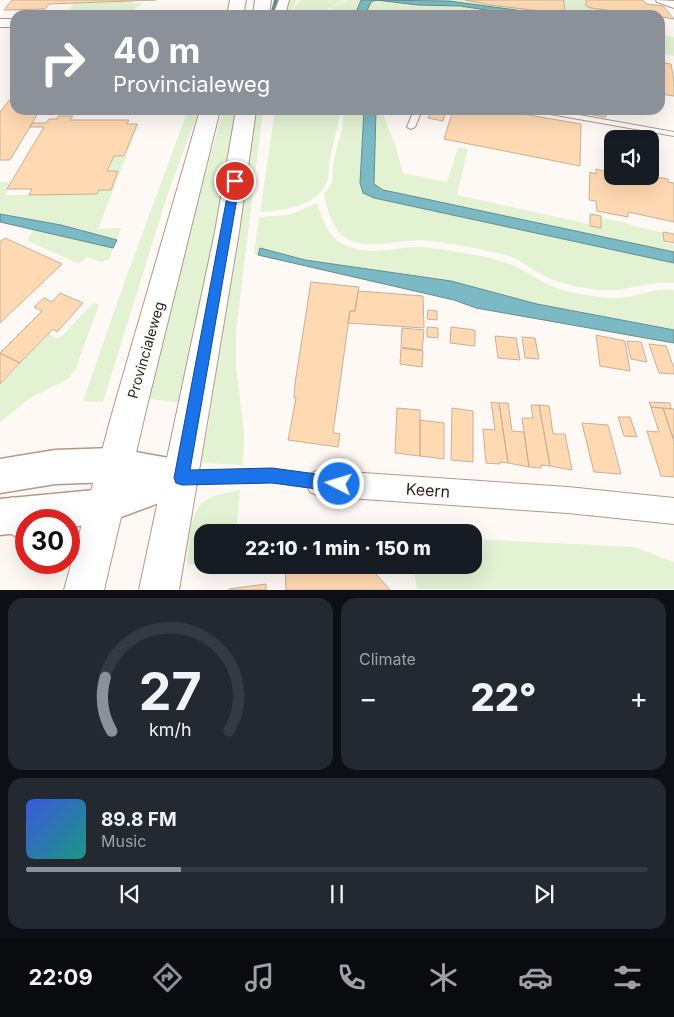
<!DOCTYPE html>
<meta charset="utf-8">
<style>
:root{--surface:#171b24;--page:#242831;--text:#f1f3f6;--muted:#9ea1a6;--line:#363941;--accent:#8c9099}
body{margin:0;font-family:Inter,sans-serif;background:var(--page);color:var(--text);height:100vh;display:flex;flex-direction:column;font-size:19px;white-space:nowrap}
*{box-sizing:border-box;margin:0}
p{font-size:16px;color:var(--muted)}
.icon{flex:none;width:28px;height:28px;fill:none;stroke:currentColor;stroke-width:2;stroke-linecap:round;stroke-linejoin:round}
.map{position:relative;height:590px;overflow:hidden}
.details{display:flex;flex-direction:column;gap:8px;padding:8px;background:#0d0f14;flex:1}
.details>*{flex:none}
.guide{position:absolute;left:10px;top:10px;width:655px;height:105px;border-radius:15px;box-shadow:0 5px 20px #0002;background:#8c9099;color:#fff;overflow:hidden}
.controls{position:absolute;left:604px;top:130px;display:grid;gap:10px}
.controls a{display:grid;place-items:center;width:55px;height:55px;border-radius:10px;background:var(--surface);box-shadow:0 5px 20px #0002;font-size:25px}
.speed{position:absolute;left:15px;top:509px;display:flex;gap:10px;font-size:25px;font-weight:700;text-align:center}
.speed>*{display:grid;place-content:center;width:65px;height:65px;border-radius:50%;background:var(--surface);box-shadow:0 5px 20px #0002;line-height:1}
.speed .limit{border:8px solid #d22;background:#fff;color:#111}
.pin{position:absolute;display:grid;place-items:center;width:42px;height:42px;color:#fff;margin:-21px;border:2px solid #fff;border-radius:50%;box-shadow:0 1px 5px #0007}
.me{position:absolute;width:55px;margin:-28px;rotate:275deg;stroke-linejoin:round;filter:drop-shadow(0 0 4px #0008)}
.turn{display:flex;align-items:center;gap:18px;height:105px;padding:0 20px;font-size:22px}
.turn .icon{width:65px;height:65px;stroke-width:2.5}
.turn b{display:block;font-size:35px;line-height:42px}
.big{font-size:38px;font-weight:800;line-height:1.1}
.details .widget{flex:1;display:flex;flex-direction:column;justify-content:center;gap:8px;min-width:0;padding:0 18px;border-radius:15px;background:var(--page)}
.details .dial{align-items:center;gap:0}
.dial svg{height:130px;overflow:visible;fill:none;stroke:var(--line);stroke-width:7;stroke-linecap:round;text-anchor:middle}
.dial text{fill:var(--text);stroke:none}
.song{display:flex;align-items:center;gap:15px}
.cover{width:60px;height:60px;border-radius:8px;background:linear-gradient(135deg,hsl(230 70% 55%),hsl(170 70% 35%))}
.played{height:5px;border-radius:2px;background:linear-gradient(90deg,var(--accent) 25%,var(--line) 25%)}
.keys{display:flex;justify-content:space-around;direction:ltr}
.heat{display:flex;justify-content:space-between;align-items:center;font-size:28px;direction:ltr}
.details .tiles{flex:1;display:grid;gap:8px;grid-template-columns:1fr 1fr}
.widget:last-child{grid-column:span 2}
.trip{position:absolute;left:194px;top:524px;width:288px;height:50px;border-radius:15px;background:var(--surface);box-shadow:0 5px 20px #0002;font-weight:800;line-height:50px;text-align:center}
.tabs{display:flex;height:80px;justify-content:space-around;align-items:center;background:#090b0e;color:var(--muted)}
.tabs .icon{width:35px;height:35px}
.tabs .active{color:var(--accent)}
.tabs b{font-size:22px;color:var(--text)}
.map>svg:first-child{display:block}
.green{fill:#e3f2d3}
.water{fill:#7bbac4;stroke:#638c91}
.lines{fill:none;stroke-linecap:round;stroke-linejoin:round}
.stream{fill:#638c91;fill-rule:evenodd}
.building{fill:#ffd9b2;stroke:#c7b098}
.service-casing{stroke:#b59787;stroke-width:2}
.minor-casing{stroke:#b59787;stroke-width:2}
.tertiary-casing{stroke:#b59787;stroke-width:3}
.secondary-casing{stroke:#b59787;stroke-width:2}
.service{fill:#fff;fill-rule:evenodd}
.minor{fill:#fff;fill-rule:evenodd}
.tertiary{fill:#fff;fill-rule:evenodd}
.secondary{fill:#fff;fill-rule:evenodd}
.route{fill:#1a73e8;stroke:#114b97}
.labels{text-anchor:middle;stroke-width:4;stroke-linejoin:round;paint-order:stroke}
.street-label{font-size:14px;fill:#2b1f19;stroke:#fff}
.near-street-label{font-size:16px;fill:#2b1f19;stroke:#fff}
</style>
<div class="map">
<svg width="674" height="590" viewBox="0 0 674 590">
<rect width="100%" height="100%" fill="#fff9f5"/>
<path class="green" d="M 288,0 L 297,0 L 290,13 L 301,0 L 344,0 L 328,9 L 331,15 L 282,15 Z
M 348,0 L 361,0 L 355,15 L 334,15 L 331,8 L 333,7 Z
M 376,0 L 418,5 L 460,6 L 509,14 L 365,15 L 371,2 Z
M 408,0 L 472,0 L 565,12 L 565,0 L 586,0 L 586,6 L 599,9 L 599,15 L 553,15 L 460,2 Z
M 133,1 L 132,3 L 143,3 L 135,9 L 136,15 L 66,15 L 74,3 Z
M 660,35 L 674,37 L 674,56 L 662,54 Z
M 188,110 L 199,110 L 168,193 L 103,402 L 83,401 L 127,275 Z
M 223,110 L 240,110 L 184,403 L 149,399 L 199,197 Z
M 253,110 L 263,110 L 236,332 L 236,366 L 244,433 L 243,465 L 206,463 L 201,461 L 209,422 Z
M 275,110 L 341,110 C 338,127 333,143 330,159 C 328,166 330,175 327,182 C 316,207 283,210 260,212 Z
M 344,110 L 364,110 L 360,183 L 363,193 L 374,198 L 674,263 L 674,283 C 650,280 627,292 603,290 C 587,289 566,285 551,279 C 536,273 524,261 508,256 C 483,249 456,244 430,241 C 403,237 372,252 348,239 C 333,232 327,209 324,194 L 332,183 L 333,163 L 342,129 Z
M 376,110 L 381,110 L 395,144 L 403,173 L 447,182 L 458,147 L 468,149 L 457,195 L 589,224 L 590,215 L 627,223 L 630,225 L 664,233 L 665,243 L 674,245 L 674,252 L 383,190 L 374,184 Z
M 137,124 L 139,124 L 98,229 L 121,228 L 117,240 L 61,225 L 0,214 L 0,182 L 12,182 L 5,195 L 97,194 L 99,190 L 111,190 L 118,171 L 108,171 L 114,156 L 125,156 Z
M 317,203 C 324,221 327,237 345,245 C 373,259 403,243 432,248 C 456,252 483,255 507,263 C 521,268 534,277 547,284 C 566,293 589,296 610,298 C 632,300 653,287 674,290 L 674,330 L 537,304 L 451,281 L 305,260 L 260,248 L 258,255 L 254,254 L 259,217 L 289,215 Z
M 34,229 L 113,248 L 110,259 L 101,262 L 87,257 L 79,264 L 30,242 L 28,240 Z
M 93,303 L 99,305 L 76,368 L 68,379 L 30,398 L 0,422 L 0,385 L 49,334 L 56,338 L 61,337 Z
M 240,490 L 236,532 L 202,532 L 202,564 L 187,565 C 190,544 187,507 210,498 C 219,494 231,492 240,490 Z
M 473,539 L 634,547 L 674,562 L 674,589 L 417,589 L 413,565 L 472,565 Z"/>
<path class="water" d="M 361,0 L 449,1 L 553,15 L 519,15 L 460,6 L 418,5 L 376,0 L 371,2 L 365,15 L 355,15 Z
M 364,110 L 376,110 L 374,184 L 383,190 L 393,192 L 674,252 L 674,263 L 374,198 L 363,193 L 360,183 Z
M 0,214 L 61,225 L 117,240 L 113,248 L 0,222 Z
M 260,248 L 305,260 L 451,281 L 537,304 L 674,330 L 674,343 L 476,308 L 454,300 L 258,255 Z"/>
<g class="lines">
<path class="stream" d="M 274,0 L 278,0 L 274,15 L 270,15 Z"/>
</g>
<path class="building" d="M 12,0 L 156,0 L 49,4 L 45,9 L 4,10 Z
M 465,0 L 564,0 L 565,14 L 490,5 Z
M 586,0 L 642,0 L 647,4 L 663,6 L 674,19 L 660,17 L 660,15 L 642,15 L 591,8 L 586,6 Z
M 660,62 L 671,64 L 674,81 L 674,96 L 660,94 Z
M 15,93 L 15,110 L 40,110 L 10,160 L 0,160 L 0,112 Z
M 431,110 L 446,111 L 443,121 L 428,118 Z
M 453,110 L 500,110 L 581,124 L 580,166 L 444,139 Z
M 566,110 L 605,110 L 606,117 L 604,117 Z
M 58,116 L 73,116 L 70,120 L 129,120 L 127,124 L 137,124 L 124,156 L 114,156 L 107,171 L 118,171 L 111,190 L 99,190 L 97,194 L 29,195 L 32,189 L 7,189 L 44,127 L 30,127 L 32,123 L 46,123 L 49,119 L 57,119 Z
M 596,169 L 612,173 L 612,176 L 626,176 L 626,179 L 639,182 L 638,176 L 650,176 L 668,179 L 668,182 L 674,183 L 674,222 L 628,212 L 628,217 L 597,211 L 596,201 L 589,200 L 590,172 L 596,174 Z
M 590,214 L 601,216 L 601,228 L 590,226 Z
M 663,232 L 674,234 L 674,243 L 664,241 Z
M 5,238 L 62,264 L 0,323 L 0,242 Z
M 311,282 L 359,287 L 355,311 L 350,311 L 333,433 L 340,434 L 338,447 L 288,440 L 296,398 L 294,398 L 295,383 Z
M 358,291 L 423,296 L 424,328 L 348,323 L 350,311 L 355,311 Z
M 60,293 L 83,303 L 57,332 L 53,329 L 20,363 L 0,353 L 42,311 L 34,307 L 44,298 L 52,302 Z
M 428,310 L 437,311 L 437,320 L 427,319 Z
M 427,327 L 438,328 L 438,338 L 427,337 Z
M 451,327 L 475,330 L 475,346 L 450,343 Z
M 402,328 L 424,330 L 422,350 L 401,347 Z
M 596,335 L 625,341 L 630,371 L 600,366 Z
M 495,336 L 516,338 L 520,360 L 498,358 Z
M 522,337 L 535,338 L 539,359 L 525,358 Z
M 627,341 L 641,342 L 647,362 L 631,359 Z
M 649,344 L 666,346 L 674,368 L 674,374 L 659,373 Z
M 401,348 L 423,351 L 422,367 L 400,364 Z
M 0,353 L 20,363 L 0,384 Z
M 491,402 L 499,403 L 508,463 L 500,462 L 500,464 L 486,463 L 483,429 L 495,430 Z
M 649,402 L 670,403 L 671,409 L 651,407 Z
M 499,403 L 508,403 L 512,431 L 524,432 L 529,467 L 508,463 Z
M 531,405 L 539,405 L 550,466 L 541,465 L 541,468 L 529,467 L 522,418 L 533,418 Z
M 539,405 L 549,406 L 553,434 L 565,434 L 572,470 L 550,466 Z
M 651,407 L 663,408 L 674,441 L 674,477 L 661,476 L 647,431 L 659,432 Z
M 397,408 L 420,410 L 420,456 L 395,453 Z
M 452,408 L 473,411 L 473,462 L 451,460 Z
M 663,408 L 674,409 L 674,438 L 673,438 Z
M 618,417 L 630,417 L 637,437 L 624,436 Z
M 420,420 L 444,423 L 444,459 L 420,456 Z
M 582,423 L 608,425 L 621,474 L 594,472 Z
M 273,565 L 368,565 L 390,590 L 286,590 L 285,566 L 273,567 Z
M 266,584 L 266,590 L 229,590 L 229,589 Z"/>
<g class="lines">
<defs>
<path id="service" d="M 414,110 L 422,110 L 415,127 L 411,129 L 407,127 Z
M 535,110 L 551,110 L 674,132 L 674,136 L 539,112 Z
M 272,469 L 318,477 L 323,478 L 324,483 L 323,488 L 318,489 L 272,481 L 186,484 L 181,483 L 180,478 L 181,473 L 186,472 Z"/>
<path id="minor" d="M 279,0 L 289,0 L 285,15 L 273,15 Z
M 656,0 L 674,1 L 674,8 L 657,2 Z
M 0,19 L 15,19 L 15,27 L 0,27 Z
M 319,470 L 568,487 L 674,498 L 674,524 L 568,513 L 319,496 L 310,492 L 306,483 L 310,474 Z"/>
<path id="tertiary" d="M 113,448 L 180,460 L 194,466 L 199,478 L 194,490 L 105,523 L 69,527 L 69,520 L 26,520 L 26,532 L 0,535 L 0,499 L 105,489 L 121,483 L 113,482 L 55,484 L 0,493 L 0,459 L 55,450 Z"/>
<path id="secondary" d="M 230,0 L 246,0 L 243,15 L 227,15 Z
M 255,0 L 271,0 L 269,15 L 253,15 Z
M 200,110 L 220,110 L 146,410 L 104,590 L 64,590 L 113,410 Z
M 236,110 L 256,110 L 239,232 L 179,590 L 139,590 L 215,232 Z
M 13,497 L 39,510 L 43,520 L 26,520 L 26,542 L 0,528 L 0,502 Z"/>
</defs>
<use href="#service" class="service-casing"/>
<use href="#minor" class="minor-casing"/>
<use href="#tertiary" class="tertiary-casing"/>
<use href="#secondary" class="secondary-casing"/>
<use href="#service" class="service"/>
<use href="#minor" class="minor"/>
<use href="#tertiary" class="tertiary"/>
<use href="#secondary" class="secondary"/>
</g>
<path class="route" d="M 235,178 L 240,181 L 190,470 L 272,468 L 339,477 L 345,479 L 347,484 L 345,490 L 339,492 L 272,483 L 182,485 L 176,483 L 174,478 L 230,181 Z"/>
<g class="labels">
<g class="street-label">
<text transform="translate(146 350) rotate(-74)" y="5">Provincialeweg</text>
</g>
<g class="near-street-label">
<text transform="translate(428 490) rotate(4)" y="6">Keern</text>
</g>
</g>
</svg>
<div class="controls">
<a><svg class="icon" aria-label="sound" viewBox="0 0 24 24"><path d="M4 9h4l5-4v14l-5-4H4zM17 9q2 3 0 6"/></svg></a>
</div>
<div class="speed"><div class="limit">30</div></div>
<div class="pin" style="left:235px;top:181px;background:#d93025"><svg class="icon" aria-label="arrive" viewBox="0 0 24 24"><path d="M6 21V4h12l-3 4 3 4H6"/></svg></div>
<svg class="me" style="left:339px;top:484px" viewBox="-20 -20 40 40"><circle r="17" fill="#1a73e8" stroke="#fff" stroke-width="3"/><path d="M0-11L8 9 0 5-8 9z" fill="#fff"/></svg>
<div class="trip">22:10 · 1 min · 150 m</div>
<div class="guide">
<div class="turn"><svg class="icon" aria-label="right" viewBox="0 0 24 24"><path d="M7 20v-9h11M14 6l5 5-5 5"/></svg><div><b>40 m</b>Provincialeweg</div></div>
</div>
</div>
<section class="details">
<div class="tiles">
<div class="widget dial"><svg viewBox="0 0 100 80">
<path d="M14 69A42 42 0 1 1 86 69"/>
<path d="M14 69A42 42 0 0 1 10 36" stroke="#8c9099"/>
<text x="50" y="56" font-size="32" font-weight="700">27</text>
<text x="50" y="72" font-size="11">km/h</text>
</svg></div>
<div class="widget"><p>Climate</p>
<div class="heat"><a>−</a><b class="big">22°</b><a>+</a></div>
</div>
<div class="widget">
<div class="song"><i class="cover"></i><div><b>89.8 FM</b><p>Music</p></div></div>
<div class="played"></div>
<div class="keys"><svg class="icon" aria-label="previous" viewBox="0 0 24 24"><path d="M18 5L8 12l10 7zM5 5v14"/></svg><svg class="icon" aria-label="pause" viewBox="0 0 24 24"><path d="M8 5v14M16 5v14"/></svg><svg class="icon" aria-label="next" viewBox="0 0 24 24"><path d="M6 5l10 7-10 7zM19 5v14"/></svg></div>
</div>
</div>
</section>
<nav class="tabs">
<b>22:09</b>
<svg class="icon active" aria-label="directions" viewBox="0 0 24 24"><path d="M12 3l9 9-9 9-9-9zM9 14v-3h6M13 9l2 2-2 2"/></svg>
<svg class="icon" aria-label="music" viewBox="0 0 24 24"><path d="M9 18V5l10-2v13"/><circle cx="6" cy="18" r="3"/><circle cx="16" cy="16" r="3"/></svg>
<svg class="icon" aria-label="phone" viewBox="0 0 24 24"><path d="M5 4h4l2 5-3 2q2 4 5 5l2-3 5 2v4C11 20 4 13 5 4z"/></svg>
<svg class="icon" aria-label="climate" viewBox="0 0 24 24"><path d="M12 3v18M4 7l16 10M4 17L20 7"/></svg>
<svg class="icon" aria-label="car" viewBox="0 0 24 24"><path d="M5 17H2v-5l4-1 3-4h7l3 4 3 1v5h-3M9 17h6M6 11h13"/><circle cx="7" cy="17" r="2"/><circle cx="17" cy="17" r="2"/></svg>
<svg class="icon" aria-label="filters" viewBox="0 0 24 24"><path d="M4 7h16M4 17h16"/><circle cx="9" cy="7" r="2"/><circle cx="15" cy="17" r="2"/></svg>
</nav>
